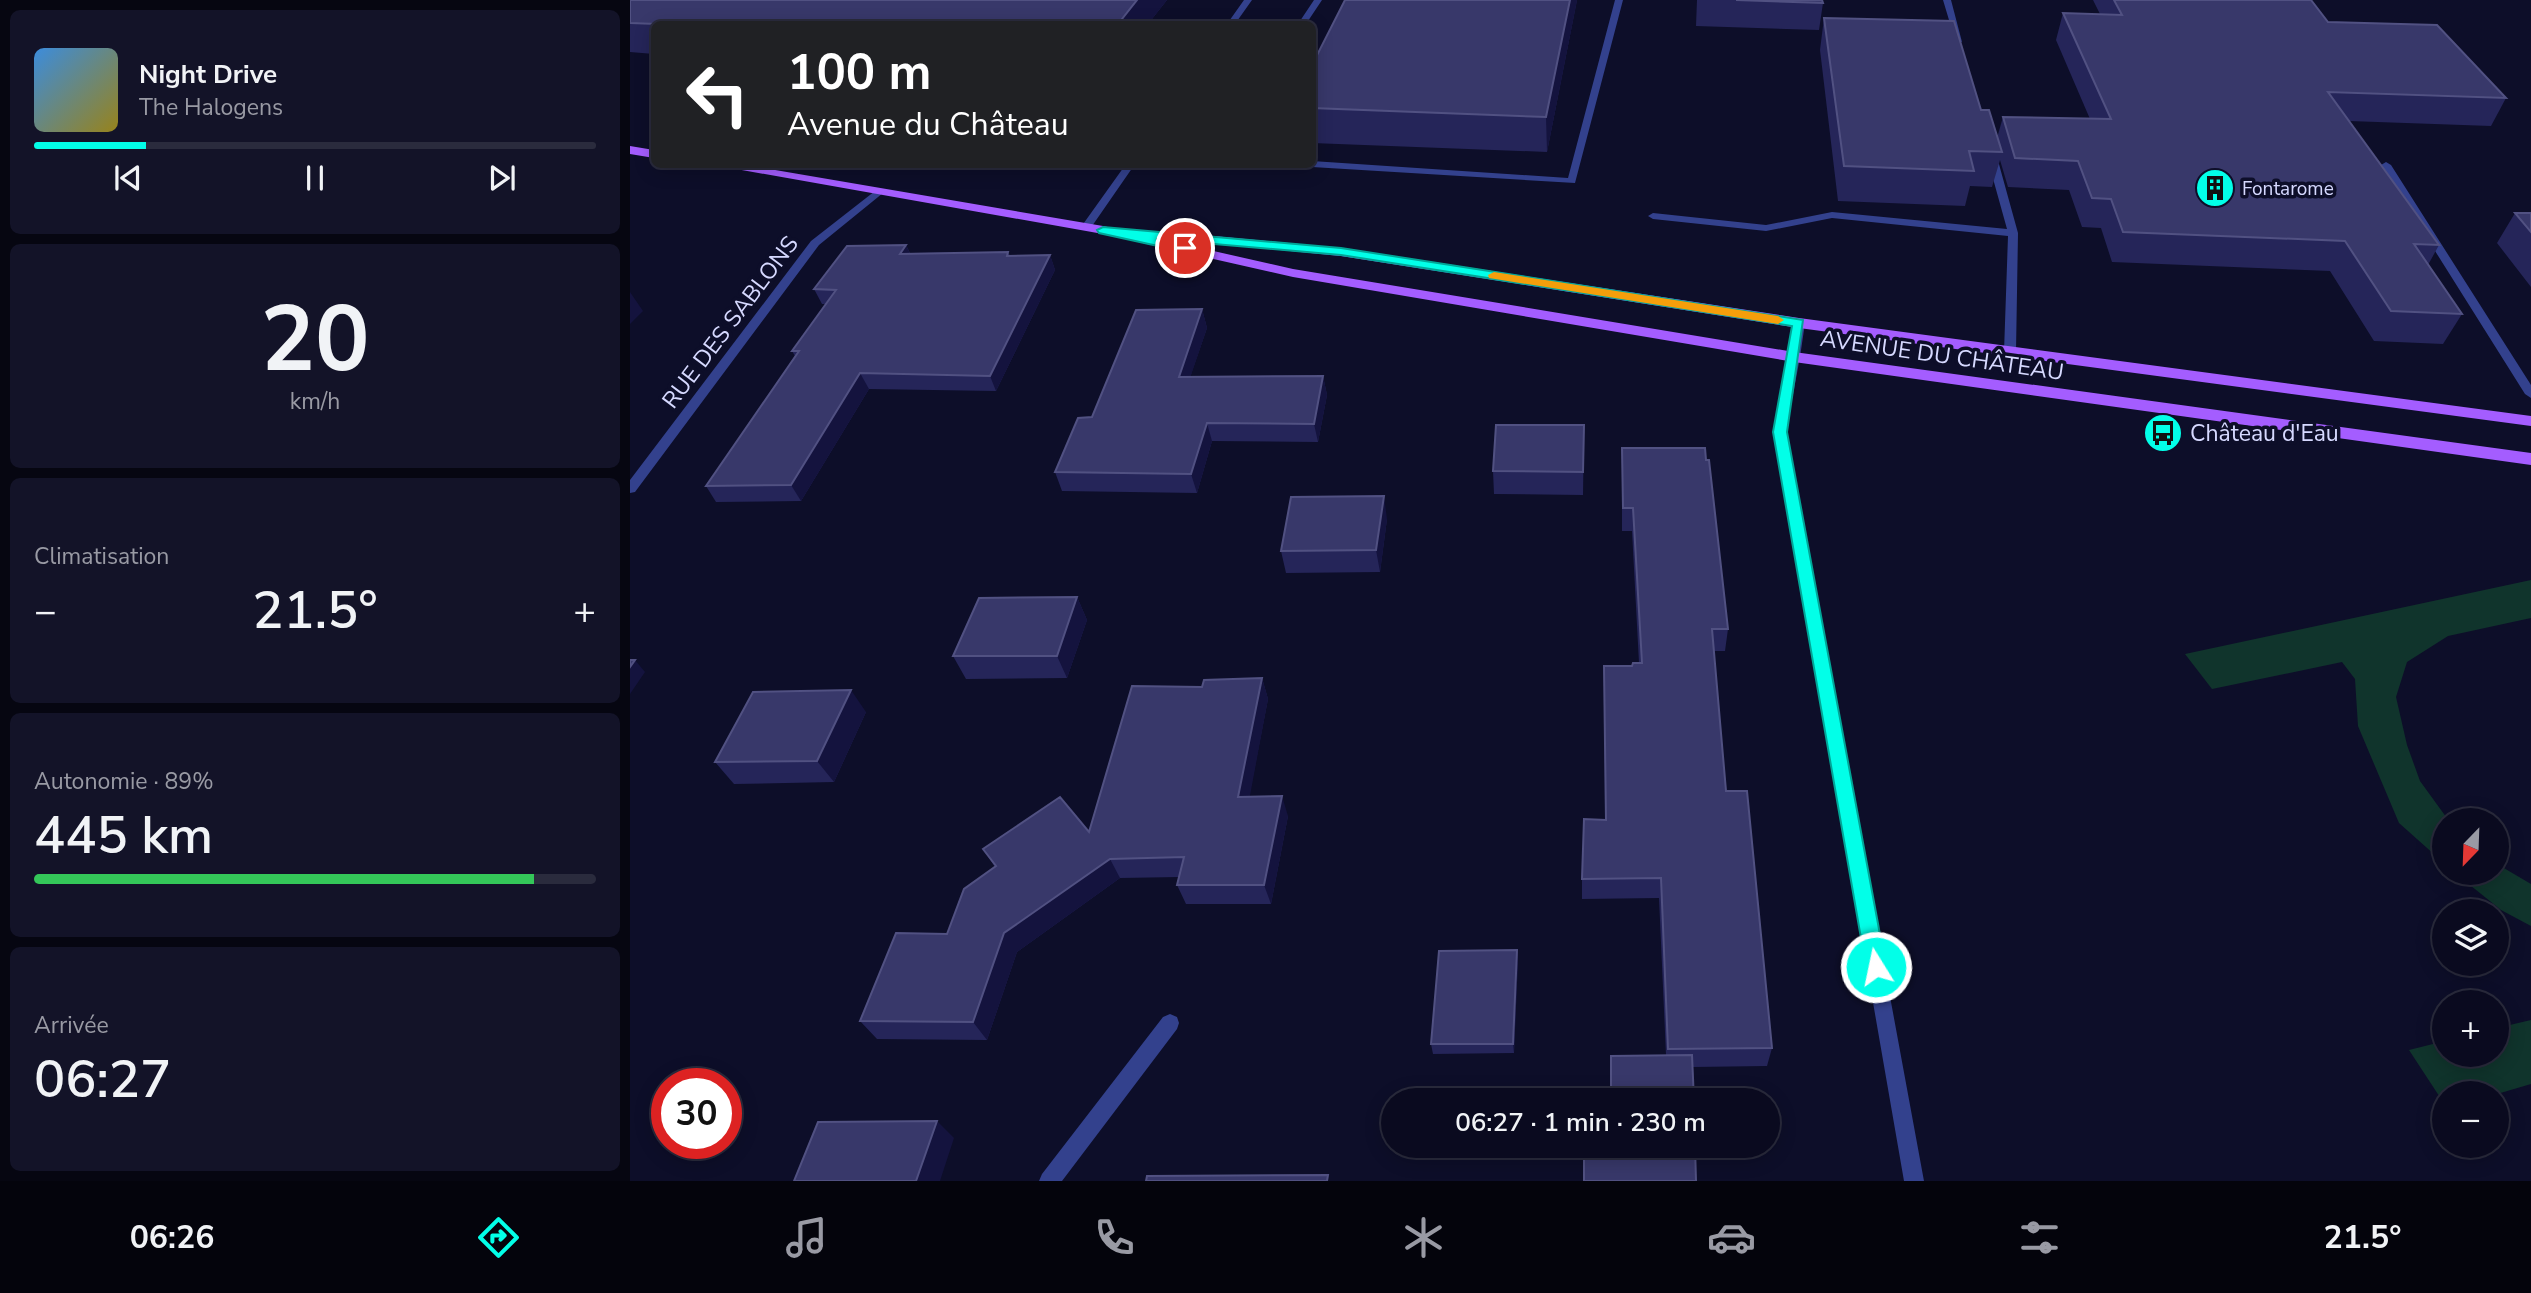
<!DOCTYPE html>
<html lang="fr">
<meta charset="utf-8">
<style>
:root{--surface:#0a0a1f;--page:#131328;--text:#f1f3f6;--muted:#999aa4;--line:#2a2b3d;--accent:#02ffe8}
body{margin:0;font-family:"Nunito Sans",sans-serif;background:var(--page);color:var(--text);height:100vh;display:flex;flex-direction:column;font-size:26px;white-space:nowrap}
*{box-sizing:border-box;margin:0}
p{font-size:23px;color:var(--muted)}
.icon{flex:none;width:38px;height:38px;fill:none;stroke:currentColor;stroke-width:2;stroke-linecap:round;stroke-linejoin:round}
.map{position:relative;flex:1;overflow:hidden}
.panel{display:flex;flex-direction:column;gap:10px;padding:10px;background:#060611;width:630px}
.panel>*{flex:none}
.top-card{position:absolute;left:21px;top:21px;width:665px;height:147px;border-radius:10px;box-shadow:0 4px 18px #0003,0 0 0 2px var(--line);background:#202124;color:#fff;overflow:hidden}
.needle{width:46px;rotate:203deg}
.buttons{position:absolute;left:1802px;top:808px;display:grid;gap:14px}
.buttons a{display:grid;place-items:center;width:77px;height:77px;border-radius:50%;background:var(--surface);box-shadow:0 4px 18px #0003,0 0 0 2px var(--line);font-size:35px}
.speed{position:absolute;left:21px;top:1068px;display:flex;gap:14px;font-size:35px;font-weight:700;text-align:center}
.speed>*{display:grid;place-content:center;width:91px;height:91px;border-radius:50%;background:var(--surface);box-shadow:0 4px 18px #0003,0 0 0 2px var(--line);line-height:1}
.speed .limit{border:10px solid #d22;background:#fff;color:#111}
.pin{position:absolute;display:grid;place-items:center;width:60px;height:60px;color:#fff;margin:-30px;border:4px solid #fff;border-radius:50%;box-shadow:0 2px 7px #0007}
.me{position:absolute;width:77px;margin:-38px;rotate:350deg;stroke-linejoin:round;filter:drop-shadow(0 0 5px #0008)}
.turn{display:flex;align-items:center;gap:24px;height:147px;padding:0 21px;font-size:32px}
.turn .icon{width:91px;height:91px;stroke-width:2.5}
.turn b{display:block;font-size:49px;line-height:60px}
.big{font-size:52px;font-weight:600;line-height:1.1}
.panel .card{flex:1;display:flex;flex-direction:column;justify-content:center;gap:10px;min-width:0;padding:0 24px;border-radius:10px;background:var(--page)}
.panel .dial{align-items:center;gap:0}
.dial b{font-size:91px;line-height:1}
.song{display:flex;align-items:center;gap:21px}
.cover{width:84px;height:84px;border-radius:10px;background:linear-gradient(135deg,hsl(210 70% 55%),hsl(50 70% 35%))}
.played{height:7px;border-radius:4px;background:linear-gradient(90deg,var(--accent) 20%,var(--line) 20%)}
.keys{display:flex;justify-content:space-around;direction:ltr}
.heat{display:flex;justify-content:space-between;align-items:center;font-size:38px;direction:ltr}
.charge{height:10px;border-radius:5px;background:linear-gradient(90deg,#34c759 89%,var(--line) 0)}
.trip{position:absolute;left:751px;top:1088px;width:399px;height:70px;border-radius:35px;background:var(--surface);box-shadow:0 4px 18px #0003,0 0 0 2px var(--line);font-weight:600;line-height:70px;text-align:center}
.tabs{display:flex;height:112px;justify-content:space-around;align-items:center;background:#04040c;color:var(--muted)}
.tabs .icon{width:49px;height:49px}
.tabs .on{color:var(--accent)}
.tabs b{font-size:32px;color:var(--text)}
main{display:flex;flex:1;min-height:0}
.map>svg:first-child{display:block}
.green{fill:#10342c}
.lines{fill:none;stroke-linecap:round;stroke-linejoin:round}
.service{fill:#33418d;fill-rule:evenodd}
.minor{fill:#33418d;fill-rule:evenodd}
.tertiary{fill:#33418d;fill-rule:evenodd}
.primary{fill:#a45dff;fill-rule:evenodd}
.wall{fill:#252559}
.shaded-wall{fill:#14133e}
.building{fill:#38386a;stroke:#515182;stroke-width:2}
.route{fill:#02ffe8;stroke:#01a697;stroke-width:2}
.slow{fill:#f59e0b}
.labels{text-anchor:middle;stroke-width:7;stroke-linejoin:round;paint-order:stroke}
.far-poi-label{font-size:19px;fill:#d6d9ff;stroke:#0d0e29;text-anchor:start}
.street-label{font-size:23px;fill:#d6d9ff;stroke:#0d0e29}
.poi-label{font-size:23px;fill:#d6d9ff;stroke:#0d0e29;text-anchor:start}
</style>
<main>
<section class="panel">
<div class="card">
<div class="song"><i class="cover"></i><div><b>Night Drive</b><p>The Halogens</p></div></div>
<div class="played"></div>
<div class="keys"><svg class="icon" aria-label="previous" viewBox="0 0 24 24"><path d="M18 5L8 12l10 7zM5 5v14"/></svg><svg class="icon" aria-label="pause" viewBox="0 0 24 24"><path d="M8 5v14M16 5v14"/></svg><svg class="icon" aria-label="next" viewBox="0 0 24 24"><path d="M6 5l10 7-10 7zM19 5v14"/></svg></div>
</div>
<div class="card dial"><b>20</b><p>km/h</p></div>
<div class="card"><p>Climatisation</p>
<div class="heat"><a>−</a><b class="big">21.5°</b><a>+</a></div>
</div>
<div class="card"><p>Autonomie · 89%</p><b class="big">445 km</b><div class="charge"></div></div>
<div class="card"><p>Arrivée</p><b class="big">06:27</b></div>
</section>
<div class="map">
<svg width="1901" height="1181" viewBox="0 0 1901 1181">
<rect width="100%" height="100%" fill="#0d0e29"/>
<path class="green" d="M 1901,580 L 1901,618 L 1818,636 L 1777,662 L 1766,697 L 1777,745 L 1790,781 L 1819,821 L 1815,821 L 1815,864 L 1769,823 L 1728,726 L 1725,679 L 1712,662 L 1582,689 L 1555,654 Z
M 1867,864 L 1901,884 L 1901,926 L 1871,910 L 1825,873 L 1867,873 Z
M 1901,1020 L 1901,1084 L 1867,1094 L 1815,1094 L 1815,1105 L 1779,1050 L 1815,1041 L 1815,1055 L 1867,1055 L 1867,1028 Z"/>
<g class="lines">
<path class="service" d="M 614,0 L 622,0 L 605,24 L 597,24 Z
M 684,0 L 692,0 L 676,24 L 668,24 Z
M 985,0 L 993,0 L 945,183 L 682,167 L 678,164 L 682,164 L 682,161 L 938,178 Z
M 1313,0 L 1321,0 L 1332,42 L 1325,40 Z
M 1362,154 L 1367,157 L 1388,233 L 1386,352 L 1380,355 L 1374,352 L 1378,236 L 1202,218 L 1136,231 L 1023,219 L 1018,216 L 1023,213 L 1136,225 L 1202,212 L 1377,229 L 1357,157 Z
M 1756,162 L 1761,165 L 1901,385 L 1901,398 L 1895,394 L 1751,165 Z
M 496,164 L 505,164 L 460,229 L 452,229 L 451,227 Z"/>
<path class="minor" d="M 245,191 L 253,193 L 189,245 L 5,492 L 0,493 L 0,480 L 181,241 Z
M 1164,354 L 1170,357 L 1156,432 L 1294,1181 L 1274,1181 L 1144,432 L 1158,357 Z
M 540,1014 L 547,1017 L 549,1023 L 547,1029 L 432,1181 L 409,1181 L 412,1174 L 533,1017 Z"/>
<path class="tertiary" d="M 1169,320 L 1175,323 L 1170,357 L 1164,360 L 1158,357 L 1163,323 Z"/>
<path class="primary" d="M 0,146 L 24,150 L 24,158 L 0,154 Z
M 78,164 L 110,164 L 473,226 L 663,269 L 1164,352 L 1901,453 L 1901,465 L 1164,362 L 663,277 L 473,234 Z
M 551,233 L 711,248 L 1169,318 L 1901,416 L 1901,426 L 1169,328 L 711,256 L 546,240 L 546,234 Z"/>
</g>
<path class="wall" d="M 0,0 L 537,0 L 518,24 L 24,24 L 24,54 L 0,52 Z
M 715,0 L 947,0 L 917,152 L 682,143 L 682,65 Z
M 1067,0 L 1192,0 L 1193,3 L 1189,30 L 1066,26 Z
M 1463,0 L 1681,0 L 1698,22 L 1876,98 L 1861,126 L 1719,121 L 1809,245 L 1798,265 L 1832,314 L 1813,344 L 1744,341 L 1700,271 L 1482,262 L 1471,228 L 1452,227 L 1439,190 L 1378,187 L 1370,160 L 1362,187 L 1340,186 L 1335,206 L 1208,201 L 1190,50 L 1194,18 L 1351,110 L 1367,138 L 1373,117 L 1460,119 L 1426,40 L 1433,13 L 1470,14 Z
M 1885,213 L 1901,213 L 1901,287 L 1867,243 Z
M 276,245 L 280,253 L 378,252 L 380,256 L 420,255 L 425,270 L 366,391 L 239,389 L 171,501 L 86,502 L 76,486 L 165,356 L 162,351 L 196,304 L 192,304 L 184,289 Z
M 572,309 L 577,328 L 560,377 L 693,376 L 697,395 L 688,442 L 582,441 L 567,493 L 432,491 L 425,472 L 462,417 Z
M 954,425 L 953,495 L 864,494 L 863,471 Z
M 992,448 L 1098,629 L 1095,651 L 1084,651 L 1096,791 L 1142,1048 L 1137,1066 L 1063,1067 L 1064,1101 L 980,1101 L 981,1056 L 1036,1055 L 1029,898 L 952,899 L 952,879 L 975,820 L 974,666 L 1002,666 L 1009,663 L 1002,531 L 992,531 Z
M 757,519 L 750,572 L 656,573 L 651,551 Z
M 447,597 L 457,620 L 437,678 L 336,679 L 323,656 Z
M 632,678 L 638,699 L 619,797 L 658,816 L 641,904 L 556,904 L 547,885 L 549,877 L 490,878 L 387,952 L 357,1040 L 247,1039 L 230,1021 L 317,934 L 365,867 L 353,849 L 459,832 L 572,687 Z
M 236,712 L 204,782 L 104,784 L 85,762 Z
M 887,950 L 888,960 L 884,1053 L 803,1054 L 801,1044 Z"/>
<path class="shaded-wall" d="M 507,0 L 537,0 L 518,24 L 488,24 Z
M 940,0 L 947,0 L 917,152 L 916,117 Z
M 276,245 L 283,260 L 270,254 Z
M 420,255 L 425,270 L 366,391 L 360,376 Z
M 0,292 L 13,311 L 0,324 Z
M 572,309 L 577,328 L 554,396 L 549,377 Z
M 230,373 L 239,389 L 171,501 L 161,485 Z
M 693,376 L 697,395 L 688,442 L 684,424 Z
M 577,423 L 582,441 L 567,493 L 561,474 Z
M 754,496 L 757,519 L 750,572 L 746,550 Z
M 447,597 L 457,620 L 437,678 L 427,656 Z
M 5,660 L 15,672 L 0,694 L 0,667 Z
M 632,678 L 638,699 L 616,817 L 608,797 Z
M 221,690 L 236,712 L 204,782 L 187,761 Z
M 652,796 L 658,816 L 641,904 L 634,885 Z
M 480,859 L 490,878 L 387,952 L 357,1040 L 343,1022 L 374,933 Z
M 887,950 L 888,960 L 884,1053 L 883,1044 Z
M 307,1121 L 324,1138 L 310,1181 L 286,1181 Z"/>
<path class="building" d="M 0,0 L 507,0 L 488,24 L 27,24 L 0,23 Z
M 715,0 L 940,0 L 916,117 L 682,108 L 682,65 Z
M 1106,0 L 1192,0 L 1193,3 Z
M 1484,0 L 1681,0 L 1698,22 L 1807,25 L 1876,98 L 1698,92 L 1809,245 L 1784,244 L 1832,314 L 1761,311 L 1715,241 L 1493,232 L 1481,199 L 1462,198 L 1448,161 L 1385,158 L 1373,117 L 1481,119 L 1433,13 L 1492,15 Z
M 1194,18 L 1324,21 L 1351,110 L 1359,110 L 1372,152 L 1339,151 L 1344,171 L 1214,166 Z
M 1885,213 L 1901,213 L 1901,232 Z
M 276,245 L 270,254 L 378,252 L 377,256 L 420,255 L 360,376 L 230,373 L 161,485 L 76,486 L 169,351 L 162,351 L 206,290 L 184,289 L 217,246 Z
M 572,309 L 549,377 L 693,376 L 684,424 L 577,423 L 561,474 L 425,472 L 448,418 L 462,417 L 506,310 Z
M 866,425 L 954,425 L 953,472 L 863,471 Z
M 992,448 L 1075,448 L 1076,460 L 1079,460 L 1098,629 L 1082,629 L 1096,791 L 1117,791 L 1142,1048 L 1038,1049 L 1031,878 L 952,879 L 954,819 L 976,820 L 974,666 L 1002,666 L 1003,663 L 1012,663 L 1003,508 L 993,508 Z
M 754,496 L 746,550 L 651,551 L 661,497 Z
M 447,597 L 427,656 L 323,656 L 349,598 Z
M 0,660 L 5,660 L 0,667 Z
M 632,678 L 608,797 L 652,796 L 634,885 L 547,885 L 554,857 L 480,859 L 374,933 L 343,1022 L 230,1021 L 266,933 L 317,934 L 334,889 L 366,866 L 353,849 L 430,797 L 459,832 L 502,686 L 572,687 L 574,680 Z
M 221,690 L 187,761 L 85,762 L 123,692 Z
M 887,950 L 883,1044 L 801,1044 L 809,951 Z
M 1062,1055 L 1064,1101 L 981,1101 L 981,1056 Z
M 307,1121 L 286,1181 L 164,1181 L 188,1122 Z
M 954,1146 L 1065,1146 L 1066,1181 L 954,1181 Z
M 698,1175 L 697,1181 L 516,1181 L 517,1176 Z"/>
<path class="route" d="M 473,227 L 711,248 L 1173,320 L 1157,432 L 1256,967 L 1253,974 L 1246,976 L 1239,974 L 1236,967 L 1143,432 L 1162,326 L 711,255 L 526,239 L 559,246 L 561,248 L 555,252 L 469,233 L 467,230 Z"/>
<path class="slow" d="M 864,272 L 1148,316 L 1154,320 L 1148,324 L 859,278 L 858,275 Z"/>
<defs>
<symbol id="building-disc" viewBox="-11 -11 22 22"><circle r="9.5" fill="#02ffe8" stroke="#0d0e29"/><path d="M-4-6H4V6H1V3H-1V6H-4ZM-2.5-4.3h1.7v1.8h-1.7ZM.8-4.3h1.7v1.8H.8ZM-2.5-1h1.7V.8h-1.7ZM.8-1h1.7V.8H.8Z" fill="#111"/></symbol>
<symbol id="bus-disc" viewBox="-11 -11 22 22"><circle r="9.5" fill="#02ffe8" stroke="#0d0e29"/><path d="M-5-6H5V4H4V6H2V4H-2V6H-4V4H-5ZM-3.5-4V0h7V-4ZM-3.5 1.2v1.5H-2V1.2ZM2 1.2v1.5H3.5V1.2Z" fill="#111"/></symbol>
</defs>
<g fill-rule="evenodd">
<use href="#building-disc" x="1563" y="166" width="44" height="44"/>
<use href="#bus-disc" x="1511" y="411" width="44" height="44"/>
</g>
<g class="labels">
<g class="far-poi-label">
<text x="1612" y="195">Fontarome</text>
</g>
<g class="street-label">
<text transform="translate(100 322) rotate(-53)" y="8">RUE DES SABLONS</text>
<text transform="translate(1312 355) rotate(8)" y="8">AVENUE DU CHÂTEAU</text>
</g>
<g class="poi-label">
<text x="1560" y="441">Château d'Eau</text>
</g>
</g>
</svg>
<div class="buttons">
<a><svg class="needle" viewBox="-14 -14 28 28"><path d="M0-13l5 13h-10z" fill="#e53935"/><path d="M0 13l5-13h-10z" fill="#999aa4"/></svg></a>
<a><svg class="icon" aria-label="layers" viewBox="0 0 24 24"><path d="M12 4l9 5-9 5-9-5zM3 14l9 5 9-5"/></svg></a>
<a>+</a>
<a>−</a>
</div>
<div class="speed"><div class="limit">30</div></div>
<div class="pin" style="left:555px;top:248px;background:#d93025"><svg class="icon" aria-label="arrive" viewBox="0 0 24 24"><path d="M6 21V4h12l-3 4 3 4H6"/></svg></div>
<svg class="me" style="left:1246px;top:967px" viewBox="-20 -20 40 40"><circle r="17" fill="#02ffe8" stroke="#fff" stroke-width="3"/><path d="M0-11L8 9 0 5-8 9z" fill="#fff"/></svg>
<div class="trip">06:27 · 1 min · 230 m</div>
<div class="top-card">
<div class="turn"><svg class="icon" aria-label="left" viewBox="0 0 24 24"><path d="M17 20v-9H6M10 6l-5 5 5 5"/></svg><div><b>100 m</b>Avenue du Château</div></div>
</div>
</div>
</main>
<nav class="tabs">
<b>06:26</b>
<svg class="icon on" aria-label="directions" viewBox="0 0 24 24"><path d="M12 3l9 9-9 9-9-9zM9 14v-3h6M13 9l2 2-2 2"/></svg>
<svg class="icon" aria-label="music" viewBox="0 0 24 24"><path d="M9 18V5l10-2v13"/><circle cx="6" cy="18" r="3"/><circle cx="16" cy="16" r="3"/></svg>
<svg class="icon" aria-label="phone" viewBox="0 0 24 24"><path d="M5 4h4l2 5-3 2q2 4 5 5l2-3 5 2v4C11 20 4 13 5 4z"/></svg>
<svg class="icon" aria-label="climate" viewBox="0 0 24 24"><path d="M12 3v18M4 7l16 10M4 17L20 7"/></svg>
<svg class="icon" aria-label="car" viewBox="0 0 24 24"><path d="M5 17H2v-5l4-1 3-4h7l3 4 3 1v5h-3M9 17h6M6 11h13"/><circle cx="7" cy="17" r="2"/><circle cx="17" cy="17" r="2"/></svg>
<svg class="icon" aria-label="filters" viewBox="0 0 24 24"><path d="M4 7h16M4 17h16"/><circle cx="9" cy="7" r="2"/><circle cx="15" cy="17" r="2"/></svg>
<b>21.5°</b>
</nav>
